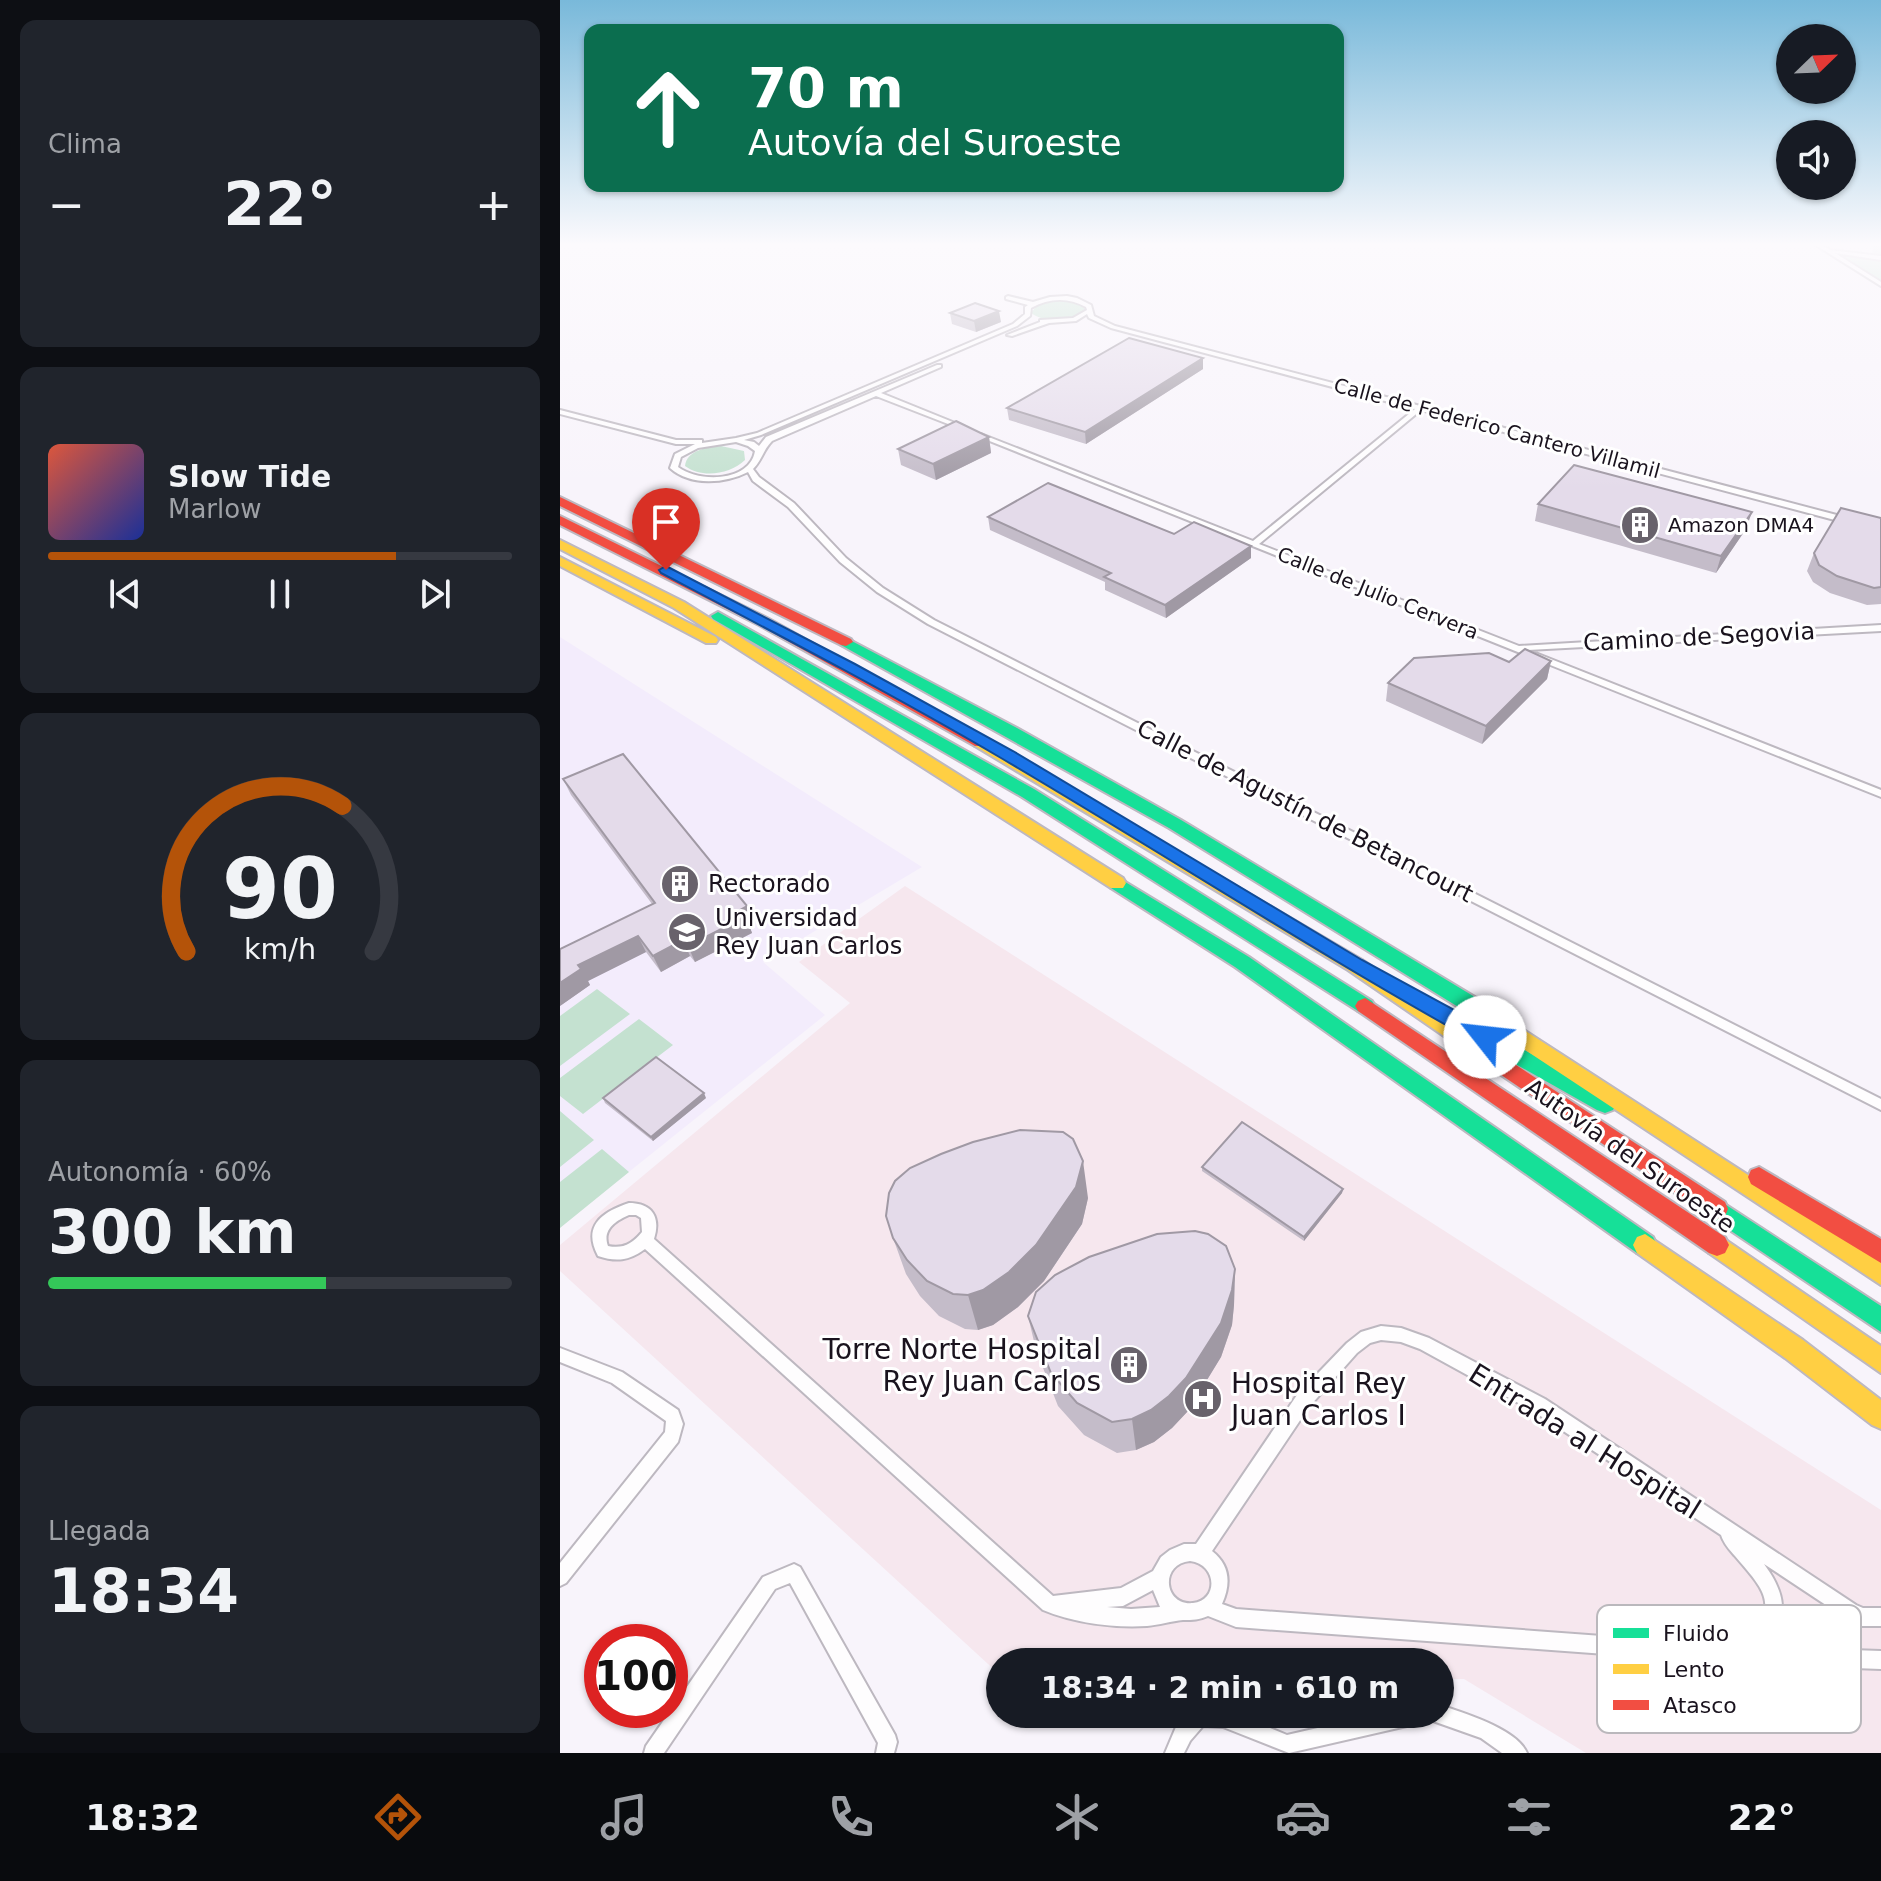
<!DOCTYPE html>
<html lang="es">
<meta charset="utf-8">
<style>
:root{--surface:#171b24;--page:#20242c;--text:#f1f3f6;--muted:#9ea1a6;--line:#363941;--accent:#b45309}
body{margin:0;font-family:"DejaVu Sans",sans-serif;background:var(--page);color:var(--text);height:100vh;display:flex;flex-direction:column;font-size:30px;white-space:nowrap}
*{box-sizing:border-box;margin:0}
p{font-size:26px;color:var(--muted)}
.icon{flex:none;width:44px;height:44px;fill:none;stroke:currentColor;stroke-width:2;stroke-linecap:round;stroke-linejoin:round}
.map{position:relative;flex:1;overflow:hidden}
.details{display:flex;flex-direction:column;gap:20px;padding:20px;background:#0d0f14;width:560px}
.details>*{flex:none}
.banner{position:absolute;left:24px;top:24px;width:760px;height:168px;border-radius:16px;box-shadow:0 2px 6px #0004;background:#0b6e4f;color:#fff;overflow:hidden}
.needle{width:52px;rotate:67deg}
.fabs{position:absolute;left:1216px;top:24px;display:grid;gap:16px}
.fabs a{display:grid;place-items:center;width:80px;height:80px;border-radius:50%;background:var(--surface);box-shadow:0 2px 6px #0004;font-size:40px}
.speed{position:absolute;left:24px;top:1624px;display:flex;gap:16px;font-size:40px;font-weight:700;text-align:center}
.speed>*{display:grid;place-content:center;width:104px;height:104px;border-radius:50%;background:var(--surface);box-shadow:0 2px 6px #0004;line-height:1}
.speed .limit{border:12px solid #d22;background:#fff;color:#111}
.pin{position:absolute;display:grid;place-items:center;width:68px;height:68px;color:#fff;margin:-82px -34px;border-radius:50% 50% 50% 0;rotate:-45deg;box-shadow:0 0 8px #0007}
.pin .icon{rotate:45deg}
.me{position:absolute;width:88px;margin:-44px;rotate:299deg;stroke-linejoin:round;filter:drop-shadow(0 0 6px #0008)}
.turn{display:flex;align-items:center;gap:28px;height:168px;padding:0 32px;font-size:36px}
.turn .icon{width:104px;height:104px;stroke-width:2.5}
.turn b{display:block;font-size:56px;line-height:68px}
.big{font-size:60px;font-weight:700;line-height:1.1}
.details .tile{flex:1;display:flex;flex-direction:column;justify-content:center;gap:12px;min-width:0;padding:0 28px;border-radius:16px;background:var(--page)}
.details .dial{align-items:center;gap:0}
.dial svg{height:208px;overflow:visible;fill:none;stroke:var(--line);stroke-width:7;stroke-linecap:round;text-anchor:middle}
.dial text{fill:var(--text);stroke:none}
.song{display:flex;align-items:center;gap:24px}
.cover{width:96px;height:96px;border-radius:12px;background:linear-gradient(135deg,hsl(10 70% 55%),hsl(230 70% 35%))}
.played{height:8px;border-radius:4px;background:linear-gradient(90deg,var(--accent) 75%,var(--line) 75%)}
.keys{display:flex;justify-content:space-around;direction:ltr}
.heat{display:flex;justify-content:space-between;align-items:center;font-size:44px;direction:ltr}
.charge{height:12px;border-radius:6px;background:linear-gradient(90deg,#34c759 60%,var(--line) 0)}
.trip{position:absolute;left:426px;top:1648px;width:468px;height:80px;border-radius:40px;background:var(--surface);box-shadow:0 2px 6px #0004;font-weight:700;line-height:80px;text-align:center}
.menu{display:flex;height:128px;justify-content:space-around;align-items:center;background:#090b0e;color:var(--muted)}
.menu .icon{width:56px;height:56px}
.menu .on{color:var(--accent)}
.menu b{font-size:36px;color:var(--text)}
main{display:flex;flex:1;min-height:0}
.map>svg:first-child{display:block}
.education{fill:#f3ecfc}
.medical{fill:#f6e7ee}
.green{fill:#c4e1d0}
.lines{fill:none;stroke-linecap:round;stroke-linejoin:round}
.street-casing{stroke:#bdb8c0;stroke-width:4}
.fast-casing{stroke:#bdb8c0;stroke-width:4}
.slow-casing{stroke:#bdb8c0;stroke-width:4}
.jam-casing{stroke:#bdb8c0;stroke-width:4}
.street{fill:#fefdfe;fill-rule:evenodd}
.fast{fill:#16e098;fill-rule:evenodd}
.slow{fill:#ffcf43;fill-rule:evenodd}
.jam{fill:#f24e42;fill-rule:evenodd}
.wall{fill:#c4bcc9}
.shaded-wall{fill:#a099a4}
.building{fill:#e4dbea;stroke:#a099a4;stroke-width:2}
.route{fill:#1a73e8;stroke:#114b97;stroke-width:2}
.labels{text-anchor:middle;stroke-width:6;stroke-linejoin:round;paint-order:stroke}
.far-street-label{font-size:20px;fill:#1a131e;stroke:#fff}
.far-poi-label{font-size:20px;fill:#1a131e;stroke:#fff;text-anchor:start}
.street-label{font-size:24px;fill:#1a131e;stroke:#fff}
.poi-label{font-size:24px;fill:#1a131e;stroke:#fff;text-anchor:start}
.near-poi-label{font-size:28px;fill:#1a131e;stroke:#fff;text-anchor:end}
.near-street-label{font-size:28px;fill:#1a131e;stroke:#fff}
.key{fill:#fff;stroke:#bab8bc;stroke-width:2}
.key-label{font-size:22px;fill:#1a131e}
</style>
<main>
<section class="details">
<div class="tile"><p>Clima</p>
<div class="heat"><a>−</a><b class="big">22°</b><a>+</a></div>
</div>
<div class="tile">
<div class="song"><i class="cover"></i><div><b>Slow Tide</b><p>Marlow</p></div></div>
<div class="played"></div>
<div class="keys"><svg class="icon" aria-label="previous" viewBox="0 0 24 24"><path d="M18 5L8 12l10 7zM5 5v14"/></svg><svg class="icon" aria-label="pause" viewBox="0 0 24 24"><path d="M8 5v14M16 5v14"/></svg><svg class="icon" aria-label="next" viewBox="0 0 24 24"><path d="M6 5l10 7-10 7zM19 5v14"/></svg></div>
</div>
<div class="tile dial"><svg viewBox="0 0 100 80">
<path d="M14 69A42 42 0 1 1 86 69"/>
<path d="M14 69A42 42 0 0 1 74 13" stroke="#b45309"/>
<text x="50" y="56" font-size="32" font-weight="700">90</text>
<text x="50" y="72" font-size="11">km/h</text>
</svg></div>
<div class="tile"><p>Autonomía · 60%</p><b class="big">300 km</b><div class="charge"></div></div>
<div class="tile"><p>Llegada</p><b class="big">18:34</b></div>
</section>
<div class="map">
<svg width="1321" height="1753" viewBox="0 0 1321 1753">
<rect width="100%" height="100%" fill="#f8f4fb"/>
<path class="education" d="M 0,637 L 362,867 L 203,962 L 265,1015 L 0,1227 Z"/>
<path class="medical" d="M 345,886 L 1321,1510 L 1321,1753 L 1026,1753 L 904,1679 L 880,1679 L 880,1662 L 440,1662 L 440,1675 L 0,1271 L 0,1245 L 290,1003 L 239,962 Z"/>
<path class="green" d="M 1313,244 L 1321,244 L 1321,281 L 1275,253 L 1312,258 Z
M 497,300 L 518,302 L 526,310 C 513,323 486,324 471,313 L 478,304 Z
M 161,446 L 184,451 L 185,460 C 170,474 143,479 125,466 C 127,450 147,447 161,446 Z
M 37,989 L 70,1014 L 0,1066 L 0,1016 Z
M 79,1019 L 113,1045 L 23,1114 L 0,1096 L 0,1078 Z
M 0,1111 L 34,1140 L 0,1167 Z
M 42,1149 L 69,1172 L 0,1228 L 0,1182 Z"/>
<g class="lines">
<defs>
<path id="street" d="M 1254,244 L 1260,244 L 1270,250 L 1321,256 L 1321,260 L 1275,253 L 1321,282 L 1321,286 Z
M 448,296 L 473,302 L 490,297 L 507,296 L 517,298 L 531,305 L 534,316 L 555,326 L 1292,519 L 1292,523 L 1286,523 L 861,410 L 699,544 L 959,646 L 1321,625 L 1321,631 L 968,650 L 1321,790 L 1321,797 L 417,436 L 417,434 L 421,434 L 693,541 L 855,409 L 551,328 L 529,318 L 527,314 L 516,321 L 489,323 L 452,336 L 447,335 L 480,322 L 480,320 L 513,318 L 527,310 L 526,307 C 508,297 489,298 471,308 L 470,316 L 457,326 L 201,435 L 184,440 L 194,442 L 199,446 L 206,437 L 377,365 L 381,365 L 381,367 L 321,393 L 405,427 L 405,429 L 401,429 L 316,396 L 212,441 C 203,450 202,460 193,469 L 199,477 L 234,503 L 286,558 L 323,588 L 374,620 L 1321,1099 L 1321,1110 L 368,624 L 317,592 L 280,562 L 228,507 L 193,481 L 188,472 C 164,484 130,486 110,468 L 115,454 L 135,444 L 116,444 L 0,414 L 0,410 L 116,440 L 142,440 L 142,443 L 176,438 L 197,433 L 453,324 L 465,314 L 465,307 L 468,305 L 446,299 L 446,297 ZM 176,442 L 188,446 L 195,451 C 190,482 139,483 118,467 L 121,457 L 138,448 Z
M 69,1203 C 92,1203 101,1217 94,1239 L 493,1596 L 561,1588 L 593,1571 L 601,1557 L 610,1550 L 624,1544 L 636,1544 L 737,1395 L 787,1343 L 801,1332 L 821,1326 L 841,1328 L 869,1338 L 985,1399 L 1296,1605 L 1303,1608 L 1321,1608 L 1321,1626 L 1302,1626 L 1284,1617 L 1204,1564 C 1226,1594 1230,1618 1204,1647 L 1321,1651 L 1321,1669 L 1181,1664 L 676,1627 L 648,1616 C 639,1620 633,1620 623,1620 C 612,1621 599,1625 587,1626 C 553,1628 514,1623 483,1610 L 85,1249 C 69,1261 56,1262 38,1256 C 22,1226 42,1212 69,1203 ZM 69,1215 L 76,1215 L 81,1218 L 82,1232 C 72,1244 63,1249 48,1246 C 42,1230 55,1221 69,1215 ZM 821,1340 L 841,1342 L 860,1349 L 973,1411 L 1161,1535 C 1164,1544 1169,1549 1175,1556 C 1209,1595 1220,1608 1178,1646 L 676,1609 L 662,1604 C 671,1584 670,1565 652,1551 L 749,1407 L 797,1353 L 810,1343 ZM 630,1561 C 657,1564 659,1600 633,1603 C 604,1606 599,1564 630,1561 ZM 593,1590 L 600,1607 L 571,1609 L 547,1607 L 563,1606 Z
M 0,1348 L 62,1372 L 118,1410 L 123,1424 L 118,1442 L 6,1583 L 0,1586 L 0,1563 L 105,1432 L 106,1421 L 52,1383 L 0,1362 Z
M 234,1564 L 240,1567 L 335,1735 L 337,1742 L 334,1753 L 316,1753 L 318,1743 L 230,1583 L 215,1589 L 104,1753 L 84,1753 L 86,1746 L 203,1577 Z
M 880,1705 C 904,1713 957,1729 967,1753 L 942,1753 L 921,1738 L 873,1721 L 871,1714 L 880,1714 Z
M 629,1714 L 676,1714 L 727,1735 L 819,1714 L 869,1714 L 867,1721 L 860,1723 L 729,1753 L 663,1727 L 643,1726 L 630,1741 L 624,1753 L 605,1753 L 616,1727 Z"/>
<path id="fast" d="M 158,612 L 474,789 L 812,1001 L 815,1006 L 812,1011 L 805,1014 L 798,1011 L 462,797 L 153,619 L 151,616 Z
M 286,638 L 457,728 L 621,820 L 943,1014 L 946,1020 L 943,1026 L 936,1028 L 929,1026 L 609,828 L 281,645 L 281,639 Z
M 557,877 L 689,957 L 1093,1237 L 1097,1245 L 1093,1253 L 1085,1256 L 1077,1253 L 675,967 L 551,888 L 548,883 Z
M 913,1022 L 1053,1098 L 1056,1104 L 1053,1110 L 1045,1113 L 1037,1110 L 906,1036 L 903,1030 L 906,1024 Z
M 1157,1199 L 1321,1306 L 1321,1332 L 1149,1216 L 1146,1209 L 1149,1202 Z"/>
<path id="slow" d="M 0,540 L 124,602 L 563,878 L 566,883 L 563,888 L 551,888 L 114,608 L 0,549 Z
M 0,557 L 156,637 L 158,640 L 156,643 L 146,643 L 0,566 Z
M 421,737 L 802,960 L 911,1033 L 914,1039 L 911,1045 L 904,1047 L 897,1045 L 788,970 L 415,746 L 413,742 L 415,738 Z
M 936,1012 L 1321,1261 L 1321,1285 L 929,1026 L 926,1020 L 929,1014 Z
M 1085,1234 L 1243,1340 L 1321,1400 L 1321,1429 L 1312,1425 L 1225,1358 L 1077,1253 L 1073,1245 L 1077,1237 Z
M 1157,1234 L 1321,1346 L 1321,1373 L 1149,1253 L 1145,1245 L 1149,1237 Z"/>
<path id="jam" d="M 0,497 L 291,639 L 293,642 L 286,646 L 281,645 L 0,506 Z
M 0,516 L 209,619 L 429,742 L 427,746 L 415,746 L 199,625 L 0,525 Z
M 805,998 L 1165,1237 L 1169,1245 L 1165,1253 L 1157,1256 L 1149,1253 L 798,1011 L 795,1006 L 798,1001 Z
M 904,1031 L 1165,1202 L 1168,1209 L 1165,1216 L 1157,1219 L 1149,1216 L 897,1045 L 894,1039 L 897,1033 Z
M 1199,1167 L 1321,1239 L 1321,1263 L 1191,1184 L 1188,1177 L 1191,1170 Z"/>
</defs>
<use href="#street" class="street-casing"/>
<use href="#fast" class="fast-casing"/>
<use href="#slow" class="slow-casing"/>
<use href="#jam" class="jam-casing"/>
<use href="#street" class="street"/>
<use href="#fast" class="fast"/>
<use href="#slow" class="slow"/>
<use href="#jam" class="jam"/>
</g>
<path class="wall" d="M 390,313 L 441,322 L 416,332 L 392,324 Z
M 643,358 L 643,369 L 526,444 L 449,420 L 447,408 Z
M 429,437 L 431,453 L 376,480 L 341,465 L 338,449 Z
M 978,504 L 1186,529 L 1156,573 L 975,521 Z
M 428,517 L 614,534 L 691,558 L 606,618 L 545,590 L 545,582 L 430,530 Z
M 1321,518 L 1321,604 L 1307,605 L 1270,593 L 1253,582 L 1247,571 L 1254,553 Z
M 991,661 L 987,679 L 922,744 L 826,701 L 828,683 L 949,662 Z
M 3,779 L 193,923 L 189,925 L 192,933 L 135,962 L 130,956 L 101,972 L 86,952 L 28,981 L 30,985 L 0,1006 L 92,904 L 11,795 Z
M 43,1098 L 146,1098 L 93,1141 L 45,1103 Z
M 642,1167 L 783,1189 L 782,1193 L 744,1241 L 642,1171 Z
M 528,1198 L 522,1224 L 484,1281 L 458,1307 L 433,1325 L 418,1330 L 405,1329 L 379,1316 L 360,1296 L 346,1274 L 333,1238 Z
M 675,1269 L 674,1305 L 672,1325 L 661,1357 L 628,1411 L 612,1428 L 594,1442 L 576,1450 L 557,1453 L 524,1435 L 498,1406 L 476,1350 L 468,1316 Z"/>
<path class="shaded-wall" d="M 439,311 L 441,322 L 416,332 L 414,321 Z
M 643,358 L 643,369 L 526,444 L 525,432 Z
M 429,437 L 431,453 L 376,480 L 373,464 Z
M 1192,512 L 1186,529 L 1156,573 L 1161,556 Z
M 691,546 L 691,558 L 606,618 L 605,605 Z
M 991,661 L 987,679 L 922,744 L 926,726 Z
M 187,906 L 193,923 L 189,925 L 192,933 L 135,962 L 128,946 Z
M 78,936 L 86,952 L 28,981 L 30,985 L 0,1006 L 0,983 L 18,965 Z
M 123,940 L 130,956 L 101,972 L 93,956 Z
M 144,1093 L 146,1098 L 93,1141 L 91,1137 Z
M 523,1161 L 528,1198 L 522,1224 L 484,1281 L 458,1307 L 433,1325 L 418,1330 L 408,1295 Z
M 783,1189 L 782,1193 L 744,1241 L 744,1237 Z
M 675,1269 L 674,1305 L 672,1325 L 661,1357 L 628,1411 L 612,1428 L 594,1442 L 576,1450 L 572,1419 Z"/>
<path class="building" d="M 415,303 L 439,311 L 414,321 L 390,313 Z
M 569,338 L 643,358 L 525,432 L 447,408 Z
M 396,421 L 429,437 L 373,464 L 338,449 Z
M 1014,465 L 1192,512 L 1161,556 L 978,504 Z
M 488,483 L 614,534 L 634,522 L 691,546 L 605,605 L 544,577 L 551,573 L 428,517 Z
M 1281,508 L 1321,518 L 1321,587 L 1314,588 L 1277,576 L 1259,565 L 1254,553 Z
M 965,649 L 991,661 L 926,726 L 828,683 L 854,658 L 929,653 L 949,662 Z
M 63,754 L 187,906 L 180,910 L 185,917 L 128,946 L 123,940 L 93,956 L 78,936 L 18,965 L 21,969 L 0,983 L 0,949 L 95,903 L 3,779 Z
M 96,1057 L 144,1093 L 91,1137 L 43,1098 Z
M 682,1122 L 783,1189 L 744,1237 L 642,1167 Z
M 460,1130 L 503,1132 L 513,1139 L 523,1161 L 516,1187 L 476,1245 L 449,1272 L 423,1290 L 408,1295 L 393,1294 L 367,1281 L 347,1260 L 333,1238 L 326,1216 L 329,1193 L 335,1181 L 350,1168 L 381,1154 L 413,1142 Z
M 635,1231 L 648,1234 L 666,1246 L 675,1269 L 672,1290 L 661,1323 L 626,1378 L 609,1396 L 591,1410 L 572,1419 L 552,1422 L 517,1403 L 491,1373 L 468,1316 L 476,1292 L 495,1275 L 529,1257 L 597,1234 Z"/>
<linearGradient id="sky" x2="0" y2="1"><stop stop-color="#79b9da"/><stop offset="0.5" stop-color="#fcfafd"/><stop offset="1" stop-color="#fcfafd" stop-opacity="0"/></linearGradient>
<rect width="1321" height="489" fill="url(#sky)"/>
<path class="route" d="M 106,566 L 295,664 L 453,751 L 802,960 L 933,1031 L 936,1037 L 933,1043 L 925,1045 L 918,1043 C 756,953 601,852 441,758 C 330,693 215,633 101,573 L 99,570 Z"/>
<defs>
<symbol id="building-disc" viewBox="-11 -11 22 22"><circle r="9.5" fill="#68626b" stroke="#fff"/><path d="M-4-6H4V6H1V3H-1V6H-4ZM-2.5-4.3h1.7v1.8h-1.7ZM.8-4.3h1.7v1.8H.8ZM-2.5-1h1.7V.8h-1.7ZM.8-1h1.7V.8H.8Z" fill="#fff"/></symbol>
<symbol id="university-disc" viewBox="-11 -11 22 22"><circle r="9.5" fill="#68626b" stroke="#fff"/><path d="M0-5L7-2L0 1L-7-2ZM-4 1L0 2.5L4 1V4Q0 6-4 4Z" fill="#fff"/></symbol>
<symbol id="hospital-disc" viewBox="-11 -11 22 22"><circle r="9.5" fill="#68626b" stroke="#fff"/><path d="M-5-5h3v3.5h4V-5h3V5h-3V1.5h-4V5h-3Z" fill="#fff"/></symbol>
</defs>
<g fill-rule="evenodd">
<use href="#building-disc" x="1058" y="503" width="44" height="44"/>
<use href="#building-disc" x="98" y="862" width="44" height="44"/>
<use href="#university-disc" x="105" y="910" width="44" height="44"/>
<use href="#building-disc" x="547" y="1343" width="44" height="44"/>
<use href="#hospital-disc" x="621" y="1377" width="44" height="44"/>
</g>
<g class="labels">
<g class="far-street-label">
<text transform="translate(937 428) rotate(15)" y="7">Calle de Federico Cantero Villamil</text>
<text transform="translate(818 593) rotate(22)" y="7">Calle de Julio Cervera</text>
</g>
<g class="far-poi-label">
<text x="1108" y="532">Amazon DMA4</text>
</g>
<g class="street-label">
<text transform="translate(1139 637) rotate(-3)" y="8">Camino de Segovia</text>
<text transform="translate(745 811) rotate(27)" y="8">Calle de Agustín de Betancourt</text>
<text transform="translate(1070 1156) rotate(35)" y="8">Autovía del Suroeste</text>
</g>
<g class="poi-label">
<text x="148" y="892">Rectorado</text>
<text x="155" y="926">Universidad<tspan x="155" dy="28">Rey Juan Carlos</tspan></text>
</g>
<g class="near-poi-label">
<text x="541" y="1359">Torre Norte Hospital<tspan x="541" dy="32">Rey Juan Carlos</tspan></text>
<text x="671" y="1393" text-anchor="start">Hospital Rey<tspan x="671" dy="32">Juan Carlos I</tspan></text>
</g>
<g class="near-street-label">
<text transform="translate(1025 1441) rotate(32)" y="10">Entrada al Hospital</text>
</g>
</g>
<rect x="1037" y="1605" width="264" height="128" rx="12" class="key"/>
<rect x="1053" y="1628" width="36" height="10" fill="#16e098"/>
<rect x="1053" y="1664" width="36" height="10" fill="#ffcf43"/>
<rect x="1053" y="1700" width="36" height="10" fill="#f24e42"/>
<g class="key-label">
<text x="1103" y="1641">Fluido</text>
<text x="1103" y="1677">Lento</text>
<text x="1103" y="1713">Atasco</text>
</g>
</svg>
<div class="fabs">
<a><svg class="needle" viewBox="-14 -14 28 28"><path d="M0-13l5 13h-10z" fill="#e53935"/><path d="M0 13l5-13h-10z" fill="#9ea1a6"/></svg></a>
<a><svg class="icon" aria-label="sound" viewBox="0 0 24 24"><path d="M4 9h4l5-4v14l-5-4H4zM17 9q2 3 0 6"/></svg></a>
</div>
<div class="speed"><div class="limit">100</div></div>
<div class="pin" style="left:106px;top:570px;background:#d93025"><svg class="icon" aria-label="arrive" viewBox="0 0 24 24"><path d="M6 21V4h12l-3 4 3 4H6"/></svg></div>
<svg class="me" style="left:925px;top:1037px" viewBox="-20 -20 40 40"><circle r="19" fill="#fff"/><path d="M0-13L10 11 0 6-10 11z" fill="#1a73e8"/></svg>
<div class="trip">18:34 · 2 min · 610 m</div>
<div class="banner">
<div class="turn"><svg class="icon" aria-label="ahead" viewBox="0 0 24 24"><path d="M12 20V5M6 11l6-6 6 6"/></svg><div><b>70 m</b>Autovía del Suroeste</div></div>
</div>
</div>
</main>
<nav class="menu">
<b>18:32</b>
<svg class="icon on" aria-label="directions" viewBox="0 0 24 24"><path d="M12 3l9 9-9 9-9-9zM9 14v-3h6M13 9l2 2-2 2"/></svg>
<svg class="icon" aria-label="music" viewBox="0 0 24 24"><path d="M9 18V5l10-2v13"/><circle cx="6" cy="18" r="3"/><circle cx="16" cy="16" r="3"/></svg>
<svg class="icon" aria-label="phone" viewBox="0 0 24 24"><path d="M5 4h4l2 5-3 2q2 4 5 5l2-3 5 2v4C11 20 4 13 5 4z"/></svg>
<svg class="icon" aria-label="climate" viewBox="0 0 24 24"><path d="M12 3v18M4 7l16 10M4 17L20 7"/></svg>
<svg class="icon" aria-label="car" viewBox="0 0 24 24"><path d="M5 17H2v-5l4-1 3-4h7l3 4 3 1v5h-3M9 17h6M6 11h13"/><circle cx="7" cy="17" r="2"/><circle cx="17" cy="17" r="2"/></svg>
<svg class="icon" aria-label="filters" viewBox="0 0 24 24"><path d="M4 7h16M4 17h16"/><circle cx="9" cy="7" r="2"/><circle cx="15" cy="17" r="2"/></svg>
<b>22°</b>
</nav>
